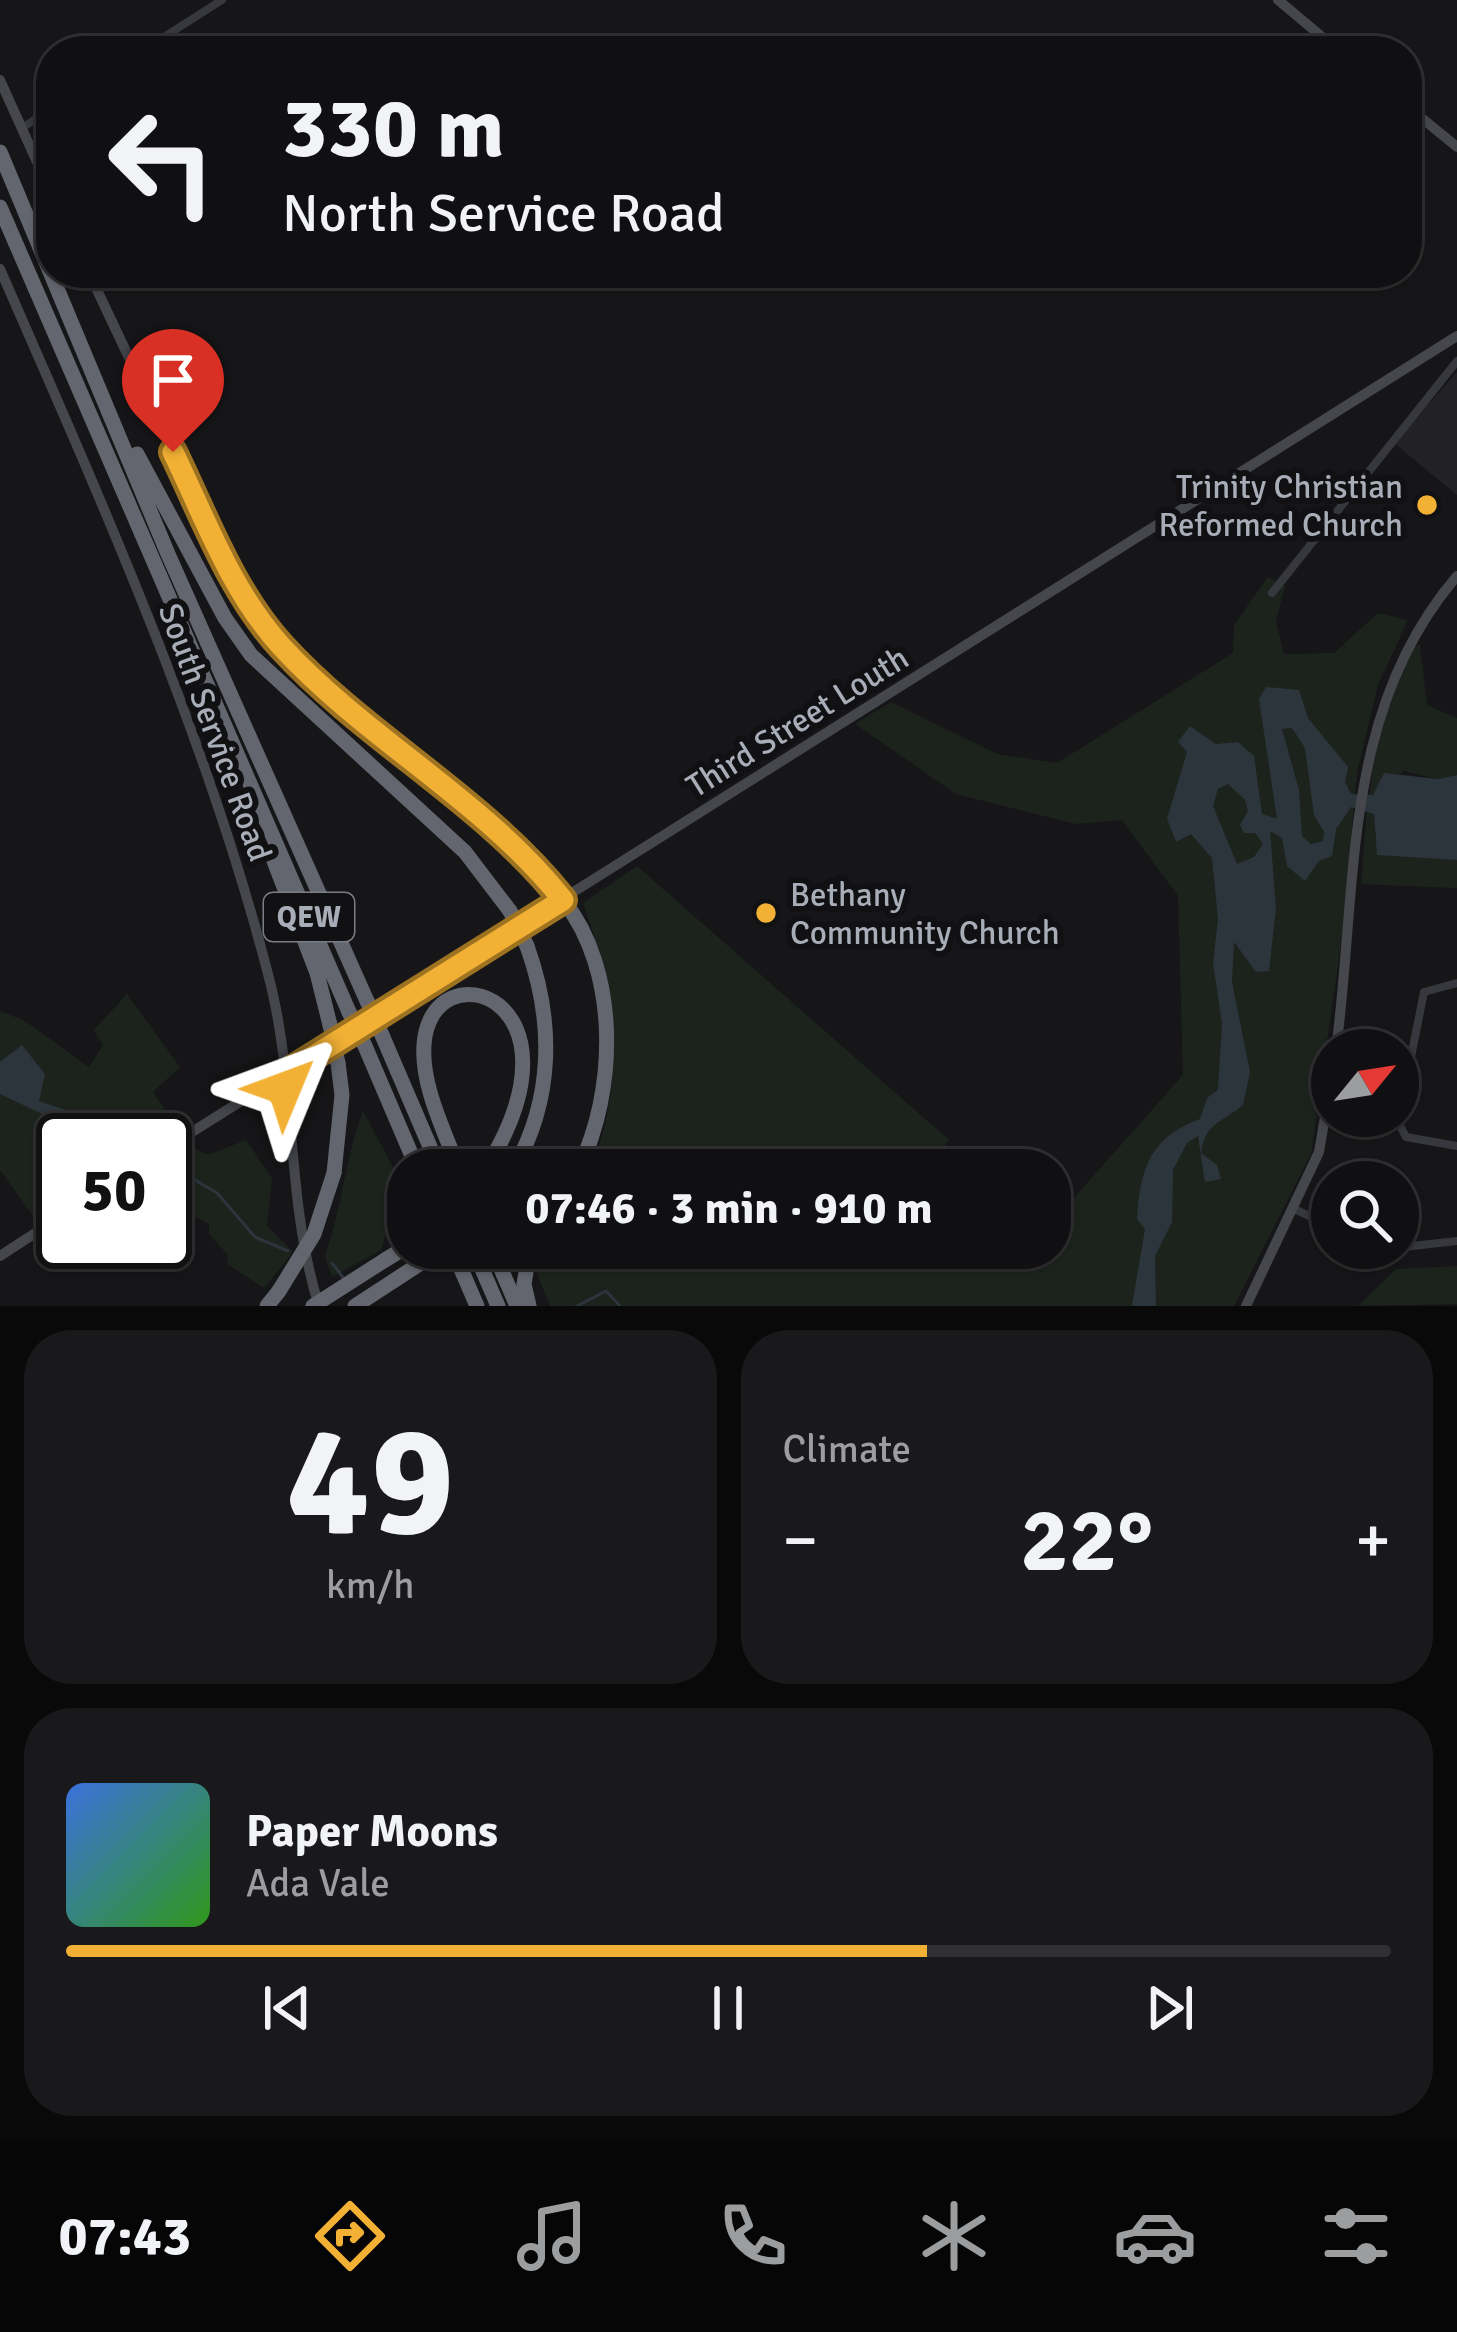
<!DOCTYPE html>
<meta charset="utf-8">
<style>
:root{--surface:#101012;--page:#19191b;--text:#f1f3f6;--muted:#9c9d9f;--line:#303032;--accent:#f2b134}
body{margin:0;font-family:Signika,sans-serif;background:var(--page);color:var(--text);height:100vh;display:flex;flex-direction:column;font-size:45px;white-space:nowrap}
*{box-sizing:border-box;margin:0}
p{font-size:39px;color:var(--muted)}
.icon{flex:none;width:66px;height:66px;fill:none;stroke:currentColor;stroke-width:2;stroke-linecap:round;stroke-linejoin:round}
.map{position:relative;height:1306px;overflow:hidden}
.panel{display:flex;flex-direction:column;gap:24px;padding:24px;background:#09090a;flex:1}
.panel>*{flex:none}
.top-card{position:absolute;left:36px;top:36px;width:1386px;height:252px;border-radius:48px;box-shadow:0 3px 9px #0004,0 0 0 3px var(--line);background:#101012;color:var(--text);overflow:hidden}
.needle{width:78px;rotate:60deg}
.fabs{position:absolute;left:1311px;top:1029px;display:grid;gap:24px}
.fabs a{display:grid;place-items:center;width:108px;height:108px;border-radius:50%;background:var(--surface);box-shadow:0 3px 9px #0004,0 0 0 3px var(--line);font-size:60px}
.speed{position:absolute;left:36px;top:1113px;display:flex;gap:24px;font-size:60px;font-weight:700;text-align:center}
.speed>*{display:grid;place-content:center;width:156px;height:156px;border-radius:50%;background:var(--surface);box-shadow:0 3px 9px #0004,0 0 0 3px var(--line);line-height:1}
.speed .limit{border:6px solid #111;border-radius:18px;background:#fff;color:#111}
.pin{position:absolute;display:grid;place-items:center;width:102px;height:102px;color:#fff;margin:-123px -51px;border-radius:50% 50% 50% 0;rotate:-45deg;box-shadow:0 0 12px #0007}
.pin .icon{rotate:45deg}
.me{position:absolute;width:132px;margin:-66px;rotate:46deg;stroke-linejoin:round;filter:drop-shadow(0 0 9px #0008)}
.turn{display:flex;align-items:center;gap:42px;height:252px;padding:0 48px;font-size:54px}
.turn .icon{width:156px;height:156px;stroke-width:2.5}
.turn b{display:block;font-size:84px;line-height:102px}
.big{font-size:90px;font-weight:800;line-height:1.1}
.panel .tile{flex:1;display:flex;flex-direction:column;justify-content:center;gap:18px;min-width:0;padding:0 42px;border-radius:48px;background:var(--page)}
.panel .dial{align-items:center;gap:0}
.dial b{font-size:156px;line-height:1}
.song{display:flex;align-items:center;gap:36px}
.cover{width:144px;height:144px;border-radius:18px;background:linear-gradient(135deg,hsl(220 70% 55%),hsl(110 70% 35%))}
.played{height:12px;border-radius:6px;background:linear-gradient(90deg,var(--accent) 65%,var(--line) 65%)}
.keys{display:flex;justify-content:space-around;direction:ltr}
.heat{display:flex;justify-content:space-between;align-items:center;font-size:66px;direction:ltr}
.panel .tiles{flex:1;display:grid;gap:24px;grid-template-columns:1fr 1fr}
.tile:last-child{grid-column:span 2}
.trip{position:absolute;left:387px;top:1149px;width:684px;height:120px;border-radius:48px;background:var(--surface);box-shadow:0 3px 9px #0004,0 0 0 3px var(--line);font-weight:800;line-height:120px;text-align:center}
.dock{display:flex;height:192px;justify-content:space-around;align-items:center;background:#060607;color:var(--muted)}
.dock .icon{width:84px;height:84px}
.dock .current{color:var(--accent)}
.dock b{font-size:54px;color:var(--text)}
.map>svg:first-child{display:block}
.built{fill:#222225}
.green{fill:#1c231d}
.water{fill:#2c353c;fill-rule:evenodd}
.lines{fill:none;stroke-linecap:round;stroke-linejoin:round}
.stream{stroke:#2c353c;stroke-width:3}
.street{stroke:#37383d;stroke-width:8}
.secondary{stroke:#45474d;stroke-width:10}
.highway{stroke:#63666e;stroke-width:15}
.highway-bridge{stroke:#63666e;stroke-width:15}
.route-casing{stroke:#9d7322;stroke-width:30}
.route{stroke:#f2b134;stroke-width:21}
.poi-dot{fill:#f2b134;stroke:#111113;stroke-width:4.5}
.labels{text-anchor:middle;stroke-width:12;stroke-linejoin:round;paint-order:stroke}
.shield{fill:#111113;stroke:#7b7e86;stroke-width:3}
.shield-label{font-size:30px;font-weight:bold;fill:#a8adb8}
.poi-label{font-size:33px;fill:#a8adb8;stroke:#111113;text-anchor:end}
.street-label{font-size:33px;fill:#a8adb8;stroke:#111113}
</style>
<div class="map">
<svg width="1457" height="1306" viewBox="0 0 1457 1306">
<rect width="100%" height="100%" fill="#161618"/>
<path class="built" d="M 1457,372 L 1457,495 L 1394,443 Z"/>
<path class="green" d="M 1268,577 L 1285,586 L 1276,621 L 1284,654 L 1334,653 L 1378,613 L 1408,620 L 1378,685 L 1357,773 L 1342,937 L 1311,1154 L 1234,1306 L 550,1306 L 537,1274 L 550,1248 L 1050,1248 L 1050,1226 L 1057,1217 L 1183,1075 L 1178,896 L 1122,820 L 1076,824 L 956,794 L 855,724 L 891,702 L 997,754 L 1057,763 L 1233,653 L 1234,625 Z
M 1420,645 L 1427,705 L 1457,718 L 1457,775 L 1438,779 L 1404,771 L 1369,797 L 1376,744 L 1410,649 Z
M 1367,809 L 1375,815 L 1375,838 L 1415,856 L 1457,860 L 1457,888 L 1361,884 Z
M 637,866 L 949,1140 L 927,1170 L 591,1170 C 626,1078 617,994 583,903 Z
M 127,994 L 180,1067 L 153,1092 L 179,1131 L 164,1140 L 63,1140 L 63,1203 L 36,1220 L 0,1170 L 0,1011 L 25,1021 L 89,1067 L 103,1045 L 94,1030 Z
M 363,1111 L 402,1184 L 381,1250 L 332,1277 L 325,1256 C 342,1208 345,1159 363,1111 Z
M 246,1140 L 272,1178 L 267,1226 L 293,1252 L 264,1288 L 227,1264 L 228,1255 L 209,1234 L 209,1224 L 165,1201 L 165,1152 L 180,1142 L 208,1155 Z
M 1457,1266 L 1457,1304 L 1358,1306 L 1396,1269 Z"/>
<path class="water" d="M 1266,687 L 1299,690 L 1308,718 L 1348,767 L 1345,782 L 1351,794 L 1373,795 L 1384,773 L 1438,779 L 1457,775 L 1457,860 L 1377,855 L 1374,814 L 1351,807 L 1336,829 L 1332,856 L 1319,861 L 1305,881 L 1287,866 L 1282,838 L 1270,831 L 1276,908 L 1269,971 L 1256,972 L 1234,942 L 1232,982 L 1250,1072 L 1243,1105 C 1222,1123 1206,1121 1201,1153 L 1217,1165 L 1221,1179 L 1205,1182 L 1198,1136 L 1187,1143 L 1173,1170 L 1172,1222 L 1155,1256 L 1156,1306 L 1132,1306 L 1145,1229 L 1137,1219 C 1140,1169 1150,1137 1200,1119 L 1207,1098 L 1218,1090 L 1222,1023 L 1213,963 L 1218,919 L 1212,858 L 1191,834 L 1176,842 L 1167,819 L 1187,752 L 1178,742 L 1190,726 L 1216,744 L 1238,742 L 1254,756 L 1262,814 L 1277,819 L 1259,699 ZM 1292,728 L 1305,748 L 1314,815 L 1324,832 L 1323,841 L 1311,844 L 1302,836 L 1299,790 L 1282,729 ZM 1228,784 L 1245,800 L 1248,811 L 1240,825 L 1244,833 L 1255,833 L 1263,844 L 1254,857 L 1237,864 L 1213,806 L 1218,789 Z
M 22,1045 L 45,1074 L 39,1101 L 74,1113 L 70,1127 L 0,1094 L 0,1062 Z"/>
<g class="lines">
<path class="stream" d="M 68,1124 L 70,1140
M 127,1140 L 147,1140
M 165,1162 L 217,1193 L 255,1237 L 288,1251
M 332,1263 L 345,1280
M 577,1306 L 606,1291 L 620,1306"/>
<path class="street" d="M 142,51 L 222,0
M 22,128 L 51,109
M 1272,593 L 1457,361
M 1457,983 L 1424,992 L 1398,1122 L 1406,1137 L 1457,1146
M 1294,1209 L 1332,1226
M 1395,1248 L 1457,1241"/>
<path class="secondary" d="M 1278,0 L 1339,51
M 0,80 L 51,193
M 1407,106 L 1457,147
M 0,269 C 100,498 205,731 268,974 C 297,1082 285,1199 319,1306
M 89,273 L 226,563 L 262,623 L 322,686 L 515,848 L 563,900
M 1336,1050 C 1358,884 1341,711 1457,576
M 165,1149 L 1457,336
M 0,1256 L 63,1215
M 1246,1306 L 1319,1152 L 1332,1076"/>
<path class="highway" d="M 0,152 L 168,554 L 367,1001
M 0,207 L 349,1012
M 137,454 L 225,618 L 251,655 L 465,852 L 510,911
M 274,861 L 317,973 L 330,1025
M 563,900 C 620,971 617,1092 578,1170
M 382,1035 L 440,1170
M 365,1046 L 418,1170
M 459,1170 C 445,1132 421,1086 424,1045 C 430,946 595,995 485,1170
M 513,1170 C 554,1099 554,1021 527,946
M 334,1173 L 342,1095 L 338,1063
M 452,1248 L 477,1306
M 473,1248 L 498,1306
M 492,1248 L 517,1306
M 385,1260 L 408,1246
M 267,1306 L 279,1291
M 355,1306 L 444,1248
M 529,1306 L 524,1284 L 530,1248"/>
<path class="highway-bridge" d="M 510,911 L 527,946
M 367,1001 L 382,1035
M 349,1012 L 365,1046
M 330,1025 L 338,1063
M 279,1291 L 314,1234 L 334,1173
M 313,1306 L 385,1260"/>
</g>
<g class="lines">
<defs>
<path id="route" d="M 173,452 C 205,518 231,591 281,646 C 366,739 484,800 563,900 L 293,1069 L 284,1077 L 285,1088"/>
</defs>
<use href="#route" class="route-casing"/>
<use href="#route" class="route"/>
</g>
<g class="poi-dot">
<circle cx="1427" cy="505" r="12"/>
<circle cx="766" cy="913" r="12"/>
</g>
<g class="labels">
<rect class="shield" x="264" y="893" width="90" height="48" rx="9"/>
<g class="shield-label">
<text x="309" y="927">QEW</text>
</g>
<g class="poi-label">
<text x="1403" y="498">Trinity Christian<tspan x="1403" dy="38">Reformed Church</tspan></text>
<text x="790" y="906" text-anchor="start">Bethany<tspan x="790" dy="38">Community Church</tspan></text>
</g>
<g class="street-label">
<text transform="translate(797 721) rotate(-32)" y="12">Third Street Louth</text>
<text transform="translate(216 732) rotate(70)" y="12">South Service Road</text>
</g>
</g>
</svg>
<div class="fabs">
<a><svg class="needle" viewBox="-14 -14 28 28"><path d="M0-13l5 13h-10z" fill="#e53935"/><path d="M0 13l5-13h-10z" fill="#9c9d9f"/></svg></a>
<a><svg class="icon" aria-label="search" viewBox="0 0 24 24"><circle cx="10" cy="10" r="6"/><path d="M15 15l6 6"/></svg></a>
</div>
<div class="speed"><div class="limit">50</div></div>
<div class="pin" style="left:173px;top:452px;background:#d93025"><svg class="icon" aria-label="arrive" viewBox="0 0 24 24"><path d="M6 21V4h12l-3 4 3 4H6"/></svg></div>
<svg class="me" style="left:285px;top:1088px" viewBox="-20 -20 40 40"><path d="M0-17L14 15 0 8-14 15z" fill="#f2b134" stroke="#fff" stroke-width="4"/></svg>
<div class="trip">07:46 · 3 min · 910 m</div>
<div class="top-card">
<div class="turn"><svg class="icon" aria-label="left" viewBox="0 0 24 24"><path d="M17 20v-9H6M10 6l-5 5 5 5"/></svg><div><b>330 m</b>North Service Road</div></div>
</div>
</div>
<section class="panel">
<div class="tiles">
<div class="tile dial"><b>49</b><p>km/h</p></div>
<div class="tile"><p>Climate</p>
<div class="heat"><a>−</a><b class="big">22°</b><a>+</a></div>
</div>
<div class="tile">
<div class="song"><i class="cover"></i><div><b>Paper Moons</b><p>Ada Vale</p></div></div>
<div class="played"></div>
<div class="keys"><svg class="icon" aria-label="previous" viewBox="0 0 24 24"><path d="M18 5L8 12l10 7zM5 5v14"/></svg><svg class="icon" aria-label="pause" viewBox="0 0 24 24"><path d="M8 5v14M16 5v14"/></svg><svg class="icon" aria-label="next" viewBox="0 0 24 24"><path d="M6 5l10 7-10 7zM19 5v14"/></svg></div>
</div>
</div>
</section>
<nav class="dock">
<b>07:43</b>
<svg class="icon current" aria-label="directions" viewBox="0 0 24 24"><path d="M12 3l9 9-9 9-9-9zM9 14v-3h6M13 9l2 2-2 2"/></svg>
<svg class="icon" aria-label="music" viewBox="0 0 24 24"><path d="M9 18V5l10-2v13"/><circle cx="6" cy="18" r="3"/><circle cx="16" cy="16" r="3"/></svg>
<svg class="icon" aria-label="phone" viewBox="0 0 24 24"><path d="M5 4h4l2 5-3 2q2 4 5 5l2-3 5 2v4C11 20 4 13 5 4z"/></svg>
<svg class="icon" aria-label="climate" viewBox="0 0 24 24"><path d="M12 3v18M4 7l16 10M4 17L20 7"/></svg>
<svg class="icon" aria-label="car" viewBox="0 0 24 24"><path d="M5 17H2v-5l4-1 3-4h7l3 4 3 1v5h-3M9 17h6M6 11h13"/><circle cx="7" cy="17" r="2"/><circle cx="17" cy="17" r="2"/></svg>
<svg class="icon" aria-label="filters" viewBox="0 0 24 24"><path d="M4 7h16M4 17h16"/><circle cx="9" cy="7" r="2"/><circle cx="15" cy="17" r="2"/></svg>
</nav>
